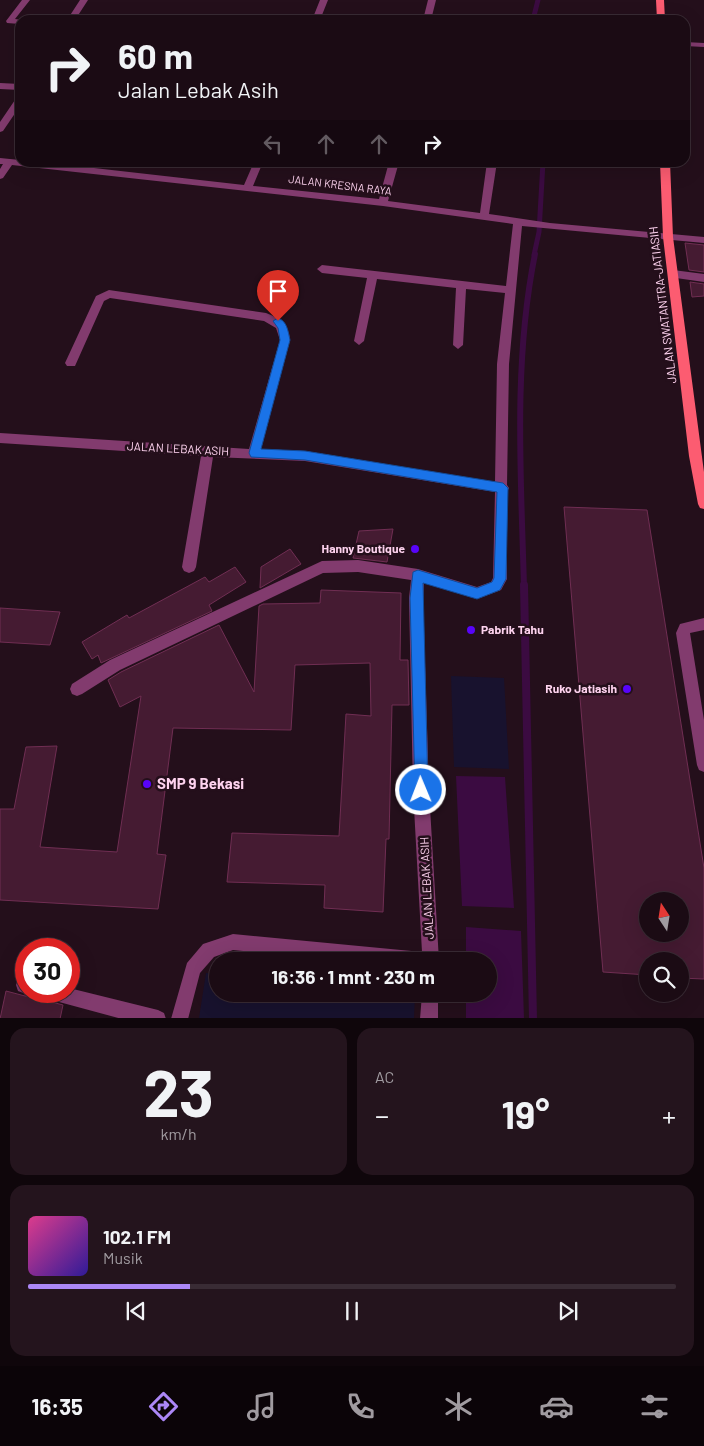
<!DOCTYPE html>
<html lang="id">
<meta charset="utf-8">
<style>
:root{--surface:#1b0b14;--page:#24141d;--text:#f1f3f6;--muted:#a09ba0;--line:#392b34;--accent:#ac87f7}
body{margin:0;font-family:Barlow,sans-serif;background:var(--page);color:var(--text);height:100vh;display:flex;flex-direction:column;font-size:19px;white-space:nowrap}
*{box-sizing:border-box;margin:0}
p{font-size:16px;color:var(--muted)}
.icon{flex:none;width:28px;height:28px;fill:none;stroke:currentColor;stroke-width:2;stroke-linecap:round;stroke-linejoin:round}
.map{position:relative;height:1018px;overflow:hidden}
.drawer{display:flex;flex-direction:column;gap:10px;padding:10px;background:#0f060b;flex:1}
.drawer>*{flex:none}
.hud{position:absolute;left:15px;top:15px;width:675px;height:152px;border-radius:15px;box-shadow:0 5px 20px #0002,0 0 0 1px var(--line);background:#1b0b14;color:var(--text);overflow:hidden}
.needle{width:32px;rotate:348deg}
.buttons{position:absolute;left:639px;top:892px;display:grid;gap:10px}
.buttons a{display:grid;place-items:center;width:50px;height:50px;border-radius:50%;background:var(--surface);box-shadow:0 5px 20px #0002,0 0 0 1px var(--line);font-size:25px}
.speed{position:absolute;left:15px;top:938px;display:flex;gap:10px;font-size:25px;font-weight:700;text-align:center}
.speed>*{display:grid;place-content:center;width:65px;height:65px;border-radius:50%;background:var(--surface);box-shadow:0 5px 20px #0002,0 0 0 1px var(--line);line-height:1}
.speed .limit{border:8px solid #d22;background:#fff;color:#111}
.pin{position:absolute;display:grid;place-items:center;width:42px;height:42px;color:#fff;margin:-51px -21px;border-radius:50% 50% 50% 0;rotate:-45deg;box-shadow:0 0 5px #0007}
.pin .icon{rotate:45deg}
.me{position:absolute;width:55px;margin:-28px;rotate:359deg;stroke-linejoin:round;filter:drop-shadow(0 0 4px #0008)}
.turn{display:flex;align-items:center;gap:18px;height:105px;padding:0 20px;font-size:22px}
.turn .icon{width:65px;height:65px;stroke-width:2.5}
.turn b{display:block;font-size:35px;line-height:42px}
.lanes{display:flex;align-items:center;height:48px;padding:0 20px;background:#0003;justify-content:center;gap:25px;direction:ltr}
.lanes .off{opacity:.35}
.big{font-size:38px;font-weight:700;line-height:1.1}
.drawer .tile{flex:1;display:flex;flex-direction:column;justify-content:center;gap:8px;min-width:0;padding:0 18px;border-radius:15px;background:var(--page)}
.drawer .dial{align-items:center;gap:0}
.dial b{font-size:65px;line-height:1}
.song{display:flex;align-items:center;gap:15px}
.cover{width:60px;height:60px;border-radius:8px;background:linear-gradient(135deg,hsl(330 70% 55%),hsl(250 70% 35%))}
.played{height:5px;border-radius:2px;background:linear-gradient(90deg,var(--accent) 25%,var(--line) 25%)}
.keys{display:flex;justify-content:space-around;direction:ltr}
.heat{display:flex;justify-content:space-between;align-items:center;font-size:28px;direction:ltr}
.drawer .tiles{flex:1;display:grid;gap:10px;grid-template-columns:1fr 1fr}
.tile:last-child{grid-column:span 2}
.trip{position:absolute;left:209px;top:952px;width:288px;height:50px;border-radius:25px;background:var(--surface);box-shadow:0 5px 20px #0002,0 0 0 1px var(--line);font-weight:700;line-height:50px;text-align:center}
.menu{display:flex;height:80px;justify-content:space-around;align-items:center;background:#0b0408;color:var(--muted)}
.menu .icon{width:35px;height:35px}
.menu .active{color:var(--accent)}
.menu b{font-size:22px;color:var(--text)}
.map>svg:first-child{display:block}
.green{fill:#18122e}
.water{fill:#3b0b41}
.lines{fill:none;stroke-linecap:round;stroke-linejoin:round}
.stream-far2{stroke:#3b0b41;stroke-width:5}
.stream-far1{stroke:#3b0b41;stroke-width:6}
.stream{stroke:#3b0b41;stroke-width:8}
.building{fill:#451b32;stroke:#702e53;fill-rule:evenodd}
.minor{fill:#823b6e;fill-rule:evenodd}
.major{fill:#fc5c71;fill-rule:evenodd}
.route{fill:#1a73e8;stroke:#114b97}
.poi-dot{fill:#5804f9;stroke:#240f1b;stroke-width:2}
.labels{text-anchor:middle;stroke-width:5;stroke-linejoin:round;paint-order:stroke}
.far-street-label{font-size:11px;fill:#fed3ef;stroke:#240f1b}
.street-label{font-size:12px;fill:#fed3ef;stroke:#240f1b}
.poi-label{font-size:12px;font-weight:bold;fill:#fed3ef;stroke:#240f1b;text-anchor:end}
.near-poi-label{font-size:15px;font-weight:bold;fill:#fed3ef;stroke:#240f1b;text-anchor:start}
</style>
<div class="map">
<svg width="704" height="1019" viewBox="0 0 704 1019">
<rect width="100%" height="100%" fill="#240f1b"/>
<path class="green" d="M 451,676 L 504,678 L 509,769 L 454,767 Z
M 206,973 L 217,974 L 218,994 L 415,994 L 414,1018 L 199,1018 Z"/>
<path class="water" d="M 456,776 L 505,777 L 514,908 L 462,906 Z
M 466,927 L 521,931 L 524,1018 L 466,1018 L 466,994 L 488,994 L 488,961 L 466,961 Z"/>
<g class="lines">
<path class="stream-far2" d="M 533,20 L 538,0
M 534,255 L 539,232 L 543,162"/>
<path class="stream-far1" d="M 524,587 C 521,476 513,363 535,254"/>
<path class="stream" d="M 524,585 L 533,1019"/>
</g>
<path class="building" d="M 685,243 L 704,245 L 704,272 L 689,270 Z
M 690,282 L 704,284 L 704,296 L 692,297 Z
M 564,507 L 647,510 L 704,868 L 704,979 L 680,978 L 680,961 L 648,961 L 648,975 L 603,972 ZM 648,901 L 680,901 L 680,934 L 648,934 Z
M 393,529 L 387,562 L 353,558 L 359,531 Z
M 290,549 L 301,564 L 260,588 L 261,567 Z
M 235,567 L 246,582 L 209,605 L 212,611 L 101,663 L 98,655 L 92,659 L 82,642 L 127,615 L 129,618 L 205,577 L 209,582 Z
M 321,590 L 401,593 L 400,660 L 408,660 L 409,705 L 392,705 L 389,839 L 386,839 L 383,912 L 324,908 L 325,885 L 227,882 L 232,833 L 339,836 L 346,714 L 371,716 L 370,663 L 295,665 L 291,730 L 173,728 L 157,854 L 166,855 L 158,909 L 0,900 L 0,809 L 14,809 L 26,747 L 57,746 L 40,847 L 117,852 L 141,696 L 120,707 L 108,680 L 121,672 L 219,625 L 254,692 L 259,606 L 263,604 L 320,603 Z
M 0,608 L 60,612 L 50,645 L 0,642 Z
M 6,991 L 25,996 L 40,996 L 41,999 L 63,1005 L 60,1019 L 0,1019 Z"/>
<g class="lines">
<path class="minor" d="M 22,0 L 30,0 L 15,19 L 22,20 L 20,24 L 7,23 L 6,21 Z
M 80,0 L 88,0 L 75,20 L 67,20 Z
M 320,0 L 328,0 L 320,20 L 312,20 Z
M 428,0 L 436,0 L 431,20 L 423,20 Z
M 685,42 L 704,43 L 704,47 L 685,46 Z
M 0,83 L 20,84 L 20,90 L 0,89 Z
M 20,96 L 20,106 L 3,131 L 0,132 L 0,122 L 17,97 Z
M 0,158 L 20,160 L 20,162 L 41,162 L 244,185 L 254,162 L 263,162 L 253,186 L 379,199 L 389,162 L 399,162 L 388,201 L 480,213 L 487,162 L 497,162 L 489,214 L 550,223 L 704,237 L 704,243 L 522,226 L 509,364 L 507,485 L 509,488 L 507,492 L 507,579 L 501,590 L 477,599 L 424,583 L 423,598 L 429,790 L 439,961 L 344,961 L 233,950 L 214,957 L 200,973 L 188,1019 L 171,1019 L 187,963 L 203,944 L 233,934 L 422,952 L 413,790 L 409,598 L 411,580 L 358,572 L 323,573 L 120,670 L 82,694 L 77,696 L 72,694 L 70,689 L 72,684 L 110,660 L 322,561 L 358,560 L 418,569 L 477,587 L 491,582 L 493,578 L 495,492 L 305,461 L 213,457 L 196,567 L 194,571 L 189,573 L 184,571 L 182,567 L 201,456 L 0,443 L 0,433 L 249,449 L 280,340 L 276,328 L 264,321 L 110,298 L 104,301 L 75,366 L 67,366 L 65,363 L 96,296 L 109,290 L 266,313 C 280,318 289,325 290,340 L 261,449 L 305,451 L 495,482 L 497,364 L 505,293 L 466,289 L 463,345 L 458,349 L 453,345 L 456,288 L 377,279 L 364,341 L 359,345 L 354,341 L 367,278 L 322,273 L 317,269 L 322,265 L 506,286 L 513,224 L 383,206 L 12,165 L 3,178 L 0,179 L 0,169 L 3,164 L 0,164 Z
M 673,270 L 704,274 L 704,282 L 669,277 L 668,274 Z
M 704,618 L 704,630 L 690,633 L 704,720 L 704,772 L 699,770 L 697,765 L 676,633 L 680,624 Z
M 24,977 L 26,977 L 26,991 L 32,991 L 26,994 L 18,991 L 16,985 L 18,979 Z
M 69,988 L 158,1010 L 164,1013 L 166,1019 L 122,1019 L 48,999 L 42,997 L 40,991 L 69,991 Z
M 422,994 L 438,994 L 438,1019 L 420,1019 Z"/>
<path class="major" d="M 656,0 L 664,0 L 665,20 L 657,20 Z
M 660,162 L 670,162 L 673,237 L 704,472 L 704,509 L 700,508 L 698,504 L 689,456 L 663,237 Z"/>
</g>
<path class="route" d="M 278,318 C 287,321 288,331 290,340 L 261,449 L 305,451 L 503,483 L 508,488 L 506,579 L 500,590 L 477,599 L 423,583 L 428,790 L 426,795 L 421,797 L 417,795 L 415,790 L 410,598 L 413,572 L 418,570 L 477,588 L 492,582 L 494,578 L 497,492 L 305,460 L 251,457 L 249,453 L 280,340 L 278,328 L 273,321 Z"/>
<g class="poi-dot">
<circle cx="415" cy="549" r="5"/>
<circle cx="471" cy="630" r="5"/>
<circle cx="627" cy="689" r="5"/>
<circle cx="147" cy="784" r="5"/>
</g>
<g class="labels">
<g class="far-street-label">
<text transform="translate(340 185) rotate(7)" y="4">JALAN KRESNA RAYA</text>
</g>
<g class="street-label">
<text transform="translate(663 305) rotate(-97)" y="4">JALAN SWATANTRA-JATIASIH</text>
<text transform="translate(178 449) rotate(3)" y="4">JALAN LEBAK ASIH</text>
<text transform="translate(427 888) rotate(-93)" y="4">JALAN LEBAK ASIH</text>
</g>
<g class="poi-label">
<text x="405" y="553">Hanny Boutique</text>
<text x="481" y="634" text-anchor="start">Pabrik Tahu</text>
<text x="617" y="693">Ruko Jatiasih</text>
</g>
<g class="near-poi-label">
<text x="157" y="789">SMP 9 Bekasi</text>
</g>
</g>
</svg>
<div class="buttons">
<a><svg class="needle" viewBox="-14 -14 28 28"><path d="M0-13l5 13h-10z" fill="#e53935"/><path d="M0 13l5-13h-10z" fill="#a09ba0"/></svg></a>
<a><svg class="icon" aria-label="search" viewBox="0 0 24 24"><circle cx="10" cy="10" r="6"/><path d="M15 15l6 6"/></svg></a>
</div>
<div class="speed"><div class="limit">30</div></div>
<div class="pin" style="left:278px;top:321px;background:#d93025"><svg class="icon" aria-label="arrive" viewBox="0 0 24 24"><path d="M6 21V4h12l-3 4 3 4H6"/></svg></div>
<svg class="me" style="left:421px;top:790px" viewBox="-20 -20 40 40"><circle r="17" fill="#1a73e8" stroke="#fff" stroke-width="3"/><path d="M0-11L8 9 0 5-8 9z" fill="#fff"/></svg>
<div class="trip">16:36 · 1 mnt · 230 m</div>
<div class="hud">
<div class="turn"><svg class="icon" aria-label="right" viewBox="0 0 24 24"><path d="M7 20v-9h11M14 6l5 5-5 5"/></svg><div><b>60 m</b>Jalan Lebak Asih</div></div>
<div class="lanes"><svg class="icon off" aria-label="left" viewBox="0 0 24 24"><path d="M17 20v-9H6M10 6l-5 5 5 5"/></svg><svg class="icon off" aria-label="ahead" viewBox="0 0 24 24"><path d="M12 20V5M6 11l6-6 6 6"/></svg><svg class="icon off" aria-label="ahead" viewBox="0 0 24 24"><path d="M12 20V5M6 11l6-6 6 6"/></svg><svg class="icon" aria-label="right" viewBox="0 0 24 24"><path d="M7 20v-9h11M14 6l5 5-5 5"/></svg></div>
</div>
</div>
<section class="drawer">
<div class="tiles">
<div class="tile dial"><b>23</b><p>km/h</p></div>
<div class="tile"><p>AC</p>
<div class="heat"><a>−</a><b class="big">19°</b><a>+</a></div>
</div>
<div class="tile">
<div class="song"><i class="cover"></i><div><b>102.1 FM</b><p>Musik</p></div></div>
<div class="played"></div>
<div class="keys"><svg class="icon" aria-label="previous" viewBox="0 0 24 24"><path d="M18 5L8 12l10 7zM5 5v14"/></svg><svg class="icon" aria-label="pause" viewBox="0 0 24 24"><path d="M8 5v14M16 5v14"/></svg><svg class="icon" aria-label="next" viewBox="0 0 24 24"><path d="M6 5l10 7-10 7zM19 5v14"/></svg></div>
</div>
</div>
</section>
<nav class="menu">
<b>16:35</b>
<svg class="icon active" aria-label="directions" viewBox="0 0 24 24"><path d="M12 3l9 9-9 9-9-9zM9 14v-3h6M13 9l2 2-2 2"/></svg>
<svg class="icon" aria-label="music" viewBox="0 0 24 24"><path d="M9 18V5l10-2v13"/><circle cx="6" cy="18" r="3"/><circle cx="16" cy="16" r="3"/></svg>
<svg class="icon" aria-label="phone" viewBox="0 0 24 24"><path d="M5 4h4l2 5-3 2q2 4 5 5l2-3 5 2v4C11 20 4 13 5 4z"/></svg>
<svg class="icon" aria-label="climate" viewBox="0 0 24 24"><path d="M12 3v18M4 7l16 10M4 17L20 7"/></svg>
<svg class="icon" aria-label="car" viewBox="0 0 24 24"><path d="M5 17H2v-5l4-1 3-4h7l3 4 3 1v5h-3M9 17h6M6 11h13"/><circle cx="7" cy="17" r="2"/><circle cx="17" cy="17" r="2"/></svg>
<svg class="icon" aria-label="filters" viewBox="0 0 24 24"><path d="M4 7h16M4 17h16"/><circle cx="9" cy="7" r="2"/><circle cx="15" cy="17" r="2"/></svg>
</nav>
